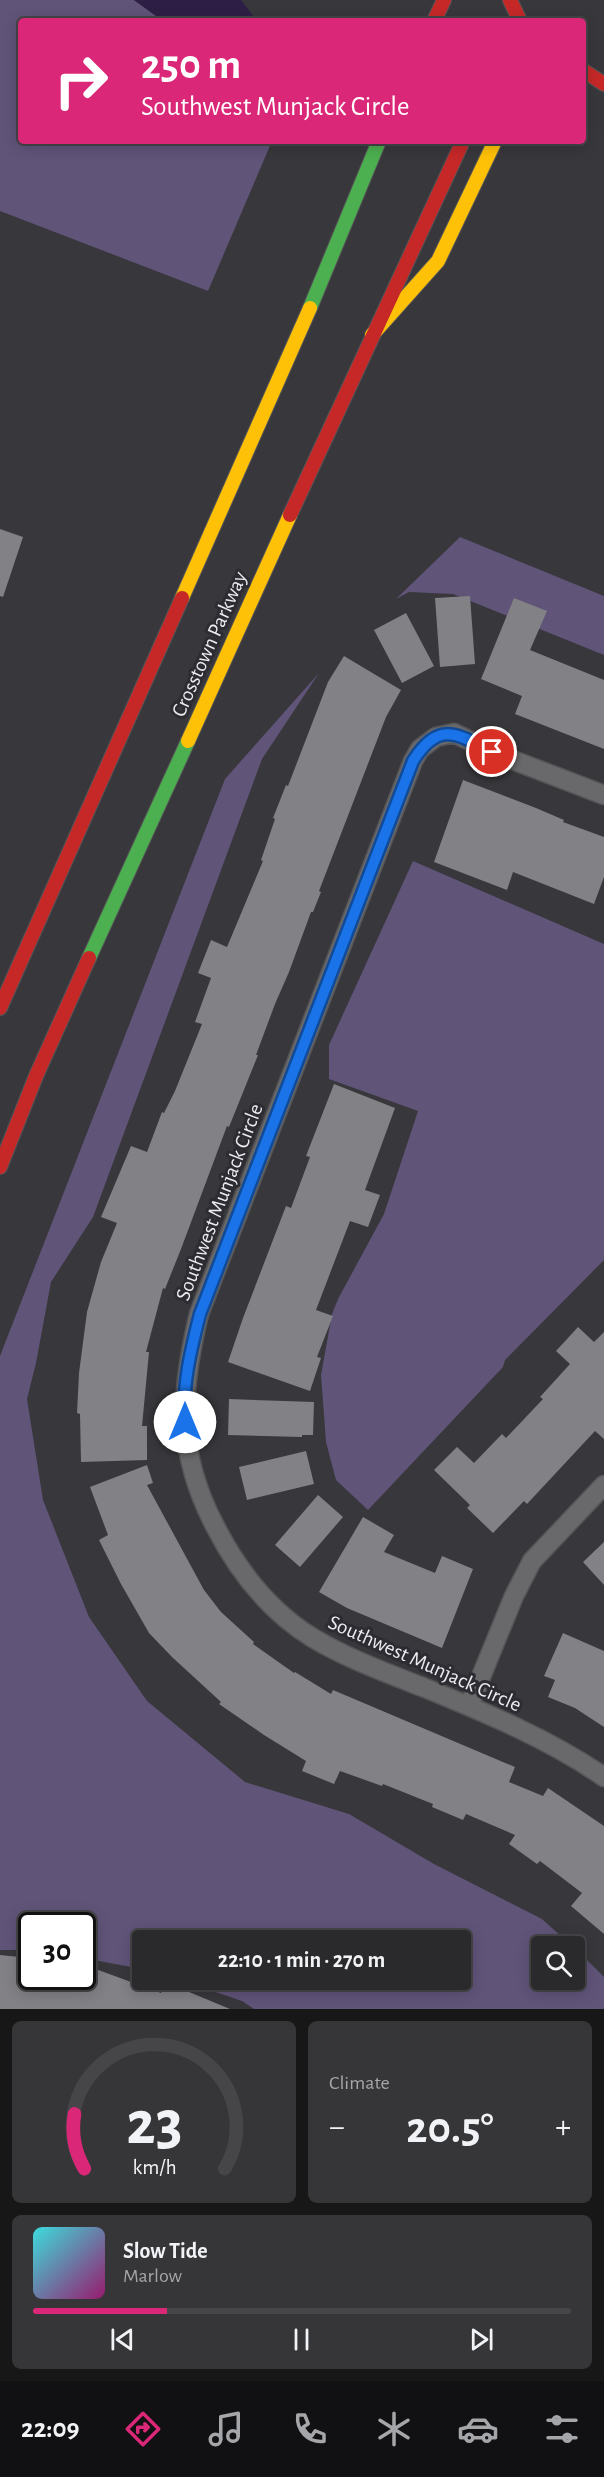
<!DOCTYPE html>
<meta charset="utf-8">
<style>
:root{--surface:#2a292c;--page:#363538;--text:#f1f3f6;--muted:#a5a6a9;--line:#464548;--accent:#db2777}
body{margin:0;font-family:"Alegreya Sans",sans-serif;background:var(--page);color:var(--text);height:100vh;display:flex;flex-direction:column;font-size:22px;white-space:nowrap}
*{box-sizing:border-box;margin:0}
p{font-size:20px;color:var(--muted)}
.icon{flex:none;width:33px;height:33px;fill:none;stroke:currentColor;stroke-width:2;stroke-linecap:round;stroke-linejoin:round}
.map{position:relative;height:2009px;overflow:hidden}
.side{display:flex;flex-direction:column;gap:12px;padding:12px;background:#171718;flex:1}
.side>*{flex:none}
.banner{position:absolute;left:18px;top:18px;width:568px;height:126px;border-radius:6px;box-shadow:0 3px 15px #0003,0 0 0 2px var(--line);background:#db2777;color:#fff;overflow:hidden}
.fabs{position:absolute;left:531px;top:1936px;display:grid;gap:12px}
.fabs a{display:grid;place-items:center;width:54px;height:54px;border-radius:6px;background:var(--surface);box-shadow:0 3px 15px #0003,0 0 0 2px var(--line);font-size:30px}
.speed{position:absolute;left:18px;top:1912px;display:flex;gap:12px;font-size:30px;font-weight:700;text-align:center}
.speed>*{display:grid;place-content:center;width:78px;height:78px;border-radius:50%;background:var(--surface);box-shadow:0 3px 15px #0003,0 0 0 2px var(--line);line-height:1}
.speed .limit{border:3px solid #111;border-radius:9px;background:#fff;color:#111}
.pin{position:absolute;display:grid;place-items:center;width:51px;height:51px;color:#fff;margin:-26px;border:3px solid #fff;border-radius:50%;box-shadow:0 2px 6px #0007}
.me{position:absolute;width:66px;margin:-33px;rotate:0deg;stroke-linejoin:round;filter:drop-shadow(0 0 4px #0008)}
.turn{display:flex;align-items:center;gap:21px;height:126px;padding:0 24px;font-size:27px}
.turn .icon{width:78px;height:78px;stroke-width:2.5}
.turn b{display:block;font-size:42px;line-height:51px}
.big{font-size:45px;font-weight:700;line-height:1.1}
.side .tile{flex:1;display:flex;flex-direction:column;justify-content:center;gap:9px;min-width:0;padding:0 21px;border-radius:9px;background:var(--page)}
.side .dial{align-items:center;gap:0}
.dial svg{height:156px;overflow:visible;fill:none;stroke:var(--line);stroke-width:7;stroke-linecap:round;text-anchor:middle}
.dial text{fill:var(--text);stroke:none}
.song{display:flex;align-items:center;gap:18px}
.cover{width:72px;height:72px;border-radius:9px;background:linear-gradient(135deg,hsl(180 70% 55%),hsl(320 70% 35%))}
.played{height:6px;border-radius:3px;background:linear-gradient(90deg,var(--accent) 25%,var(--line) 25%)}
.keys{display:flex;justify-content:space-around;direction:ltr}
.heat{display:flex;justify-content:space-between;align-items:center;font-size:33px;direction:ltr}
.side .tiles{flex:1;display:grid;gap:12px;grid-template-columns:1fr 1fr}
.tile:last-child{grid-column:span 2}
.trip{position:absolute;left:132px;top:1930px;width:339px;height:60px;border-radius:6px;background:var(--surface);box-shadow:0 3px 15px #0003,0 0 0 2px var(--line);font-weight:700;line-height:60px;text-align:center}
.dock{display:flex;height:96px;justify-content:space-around;align-items:center;background:#111012;color:var(--muted)}
.dock .icon{width:42px;height:42px}
.dock .selected{color:var(--accent)}
.dock b{font-size:27px;color:var(--text)}
.map>svg:first-child{display:block}
.green{fill:#605479}
.water{fill:#2d1e45}
.building{fill:#828185}
.lines{fill:none;stroke-linecap:round;stroke-linejoin:round}
.street-casing{stroke:#555557;stroke-width:21}
.fast-casing{stroke:#555557;stroke-width:16}
.slow-casing{stroke:#555557;stroke-width:16}
.jam-casing{stroke:#555557;stroke-width:16}
.street{stroke:#69696b;stroke-width:18}
.fast{stroke:#4caf50;stroke-width:14}
.slow{stroke:#ffc107;stroke-width:14}
.jam{stroke:#c62828;stroke-width:14}
.route-casing{stroke:#114b97;stroke-width:15}
.route{stroke:#1a73e8;stroke-width:10}
.labels{text-anchor:middle;stroke-width:6;stroke-linejoin:round;paint-order:stroke}
.street-label{font-size:21px;fill:#ecebef;stroke:#2d2c32}
</style>
<div class="map">
<svg width="604" height="2009" viewBox="0 0 604 2009">
<rect width="100%" height="100%" fill="#38373b"/>
<path class="green" d="M 0,0 L 134,0 L 163,21 L 21,21 L 21,141 L 272,141 L 208,291 L 0,211 Z
M 460,537 L 604,596 L 604,655 L 453,594 L 409,592 L 396,599 Z
M 319,673 L 262,759 L 93,1217 L 51,1282 L 36,1363 L 27,1399 L 43,1500 L 89,1617 L 147,1701 L 245,1782 L 349,1814 L 434,1864 L 542,1919 L 573,1947 L 542,1947 L 542,1980 L 574,1980 L 575,1948 L 604,1977 L 604,2009 L 254,2009 L 242,2001 L 180,1980 L 460,1980 L 460,1941 L 142,1941 L 142,1969 L 83,1958 L 82,1926 L 32,1926 L 31,1950 L 0,1950 L 0,1356 L 225,779 Z
M 413,861 L 604,944 L 604,1260 L 505,1360 L 503,1367 L 368,1510 L 336,1480 L 326,1442 L 321,1375 L 332,1314 L 338,1299 L 384,1214 L 418,1111 L 329,1079 L 329,1045 Z"/>
<path class="water" d="M 134,0 L 241,0 L 257,21 L 163,21 Z"/>
<path class="building" d="M 0,529 L 23,537 L 3,597 L 0,596 Z
M 470,596 L 475,664 L 440,667 L 435,598 Z
M 514,598 L 547,611 L 530,650 L 604,680 L 604,749 L 515,714 L 522,696 L 481,679 Z
M 406,613 L 434,666 L 402,683 L 374,630 Z
M 344,656 L 401,690 L 386,717 L 319,891 L 321,892 L 313,912 L 311,912 L 289,972 L 275,1004 L 256,1055 L 258,1055 L 229,1127 L 227,1126 L 181,1249 L 165,1289 L 163,1288 L 146,1352 L 149,1352 L 142,1426 L 147,1426 L 147,1460 L 81,1462 L 80,1414 L 77,1413 L 79,1373 L 87,1312 L 101,1262 L 117,1223 L 101,1217 L 131,1146 L 147,1152 L 162,1112 L 164,1113 L 175,1091 L 202,1024 L 195,1022 L 211,978 L 198,973 L 211,940 L 227,947 L 263,861 L 261,860 L 275,819 L 273,818 L 286,785 L 288,786 L 328,682 Z
M 463,780 L 536,808 L 564,820 L 563,822 L 604,837 L 604,877 L 594,904 L 513,872 L 507,890 L 434,862 Z
M 334,1084 L 395,1108 L 365,1190 L 380,1195 L 368,1227 L 350,1221 L 316,1310 L 333,1316 L 317,1357 L 321,1358 L 310,1391 L 228,1362 L 243,1318 L 286,1206 L 291,1208 L 310,1157 L 306,1156 Z
M 578,1327 L 594,1342 L 604,1332 L 604,1439 L 595,1431 L 527,1504 L 524,1501 L 493,1533 L 467,1508 L 470,1505 L 434,1470 L 457,1447 L 474,1463 L 502,1434 L 506,1438 L 543,1399 L 540,1397 L 570,1364 L 556,1351 Z
M 229,1399 L 314,1402 L 313,1435 L 302,1435 L 302,1437 L 228,1435 Z
M 306,1451 L 314,1484 L 247,1500 L 239,1467 Z
M 147,1465 L 153,1483 L 147,1485 L 204,1590 L 221,1612 L 254,1642 L 253,1644 L 294,1673 L 295,1672 L 331,1694 L 333,1690 L 515,1767 L 509,1782 L 543,1796 L 548,1788 L 604,1826 L 604,1934 L 571,1906 L 582,1893 L 540,1861 L 537,1864 L 509,1844 L 515,1835 L 466,1814 L 463,1820 L 432,1807 L 433,1804 L 383,1784 L 382,1786 L 340,1771 L 334,1784 L 302,1771 L 306,1761 L 264,1735 L 219,1704 L 221,1702 L 172,1657 L 149,1633 L 121,1584 L 99,1540 L 108,1535 L 90,1487 Z
M 318,1495 L 343,1517 L 300,1567 L 275,1545 Z
M 363,1517 L 394,1535 L 384,1552 L 435,1573 L 442,1556 L 473,1569 L 442,1648 L 347,1608 L 319,1592 Z
M 604,1542 L 604,1585 L 583,1562 Z
M 563,1633 L 604,1651 L 604,1727 L 575,1708 L 548,1697 L 555,1680 L 544,1676 Z
M 0,1955 L 30,1958 L 28,1977 L 82,1977 L 82,1964 L 161,1993 L 165,1982 L 230,2009 L 0,2009 Z"/>
<g class="lines">
<defs>
<path id="street" d="M 604,795 L 492,752 L 454,733 L 436,737 L 420,749 L 413,761 L 199,1314 C 180,1393 176,1452 215,1526 C 238,1571 269,1611 313,1638 C 348,1659 387,1673 425,1688 C 486,1713 549,1739 604,1777
M 469,1706 L 514,1596 L 532,1561 L 604,1485"/>
<path id="fast" d="M 310,308 L 379,141
M 89,958 L 188,741"/>
<path id="slow" d="M 372,335 L 438,261 L 495,141
M 182,598 L 310,308
M 188,741 L 290,515"/>
<path id="jam" d="M 510,0 L 520,21
M 434,21 L 444,0
M 584,71 L 604,84
M 290,515 L 463,141
M 0,1008 L 182,598
M 0,1167 L 36,1076 L 89,958"/>
</defs>
<use href="#street" class="street-casing"/>
<use href="#fast" class="fast-casing"/>
<use href="#slow" class="slow-casing"/>
<use href="#jam" class="jam-casing"/>
<use href="#street" class="street"/>
<use href="#fast" class="fast"/>
<use href="#slow" class="slow"/>
<use href="#jam" class="jam"/>
</g>
<g class="lines">
<defs>
<path id="route" d="M 185,1422 C 182,1385 191,1349 200,1314 L 413,761 C 439,720 457,734 492,752"/>
</defs>
<use href="#route" class="route-casing"/>
<use href="#route" class="route"/>
</g>
<g class="labels">
<g class="street-label">
<text transform="translate(209 644) rotate(-66)" y="7">Crosstown Parkway</text>
<text transform="translate(219 1202) rotate(-69)" y="7">Southwest Munjack Circle</text>
<text transform="translate(425 1663) rotate(24)" y="7">Southwest Munjack Circle</text>
</g>
</g>
</svg>
<div class="fabs">
<a><svg class="icon" aria-label="search" viewBox="0 0 24 24"><circle cx="10" cy="10" r="6"/><path d="M15 15l6 6"/></svg></a>
</div>
<div class="speed"><div class="limit">30</div></div>
<div class="pin" style="left:492px;top:752px;background:#d93025"><svg class="icon" aria-label="arrive" viewBox="0 0 24 24"><path d="M6 21V4h12l-3 4 3 4H6"/></svg></div>
<svg class="me" style="left:185px;top:1422px" viewBox="-20 -20 40 40"><circle r="19" fill="#fff"/><path d="M0-13L10 11 0 6-10 11z" fill="#1a73e8"/></svg>
<div class="trip">22:10 · 1 min · 270 m</div>
<div class="banner">
<div class="turn"><svg class="icon" aria-label="right" viewBox="0 0 24 24"><path d="M7 20v-9h11M14 6l5 5-5 5"/></svg><div><b>250 m</b>Southwest Munjack Circle</div></div>
</div>
</div>
<section class="side">
<div class="tiles">
<div class="tile dial"><svg viewBox="0 0 100 80">
<path d="M14 69A42 42 0 1 1 86 69"/>
<path d="M14 69A42 42 0 0 1 9 41" stroke="#db2777"/>
<text x="50" y="56" font-size="32" font-weight="700">23</text>
<text x="50" y="72" font-size="11">km/h</text>
</svg></div>
<div class="tile"><p>Climate</p>
<div class="heat"><a>−</a><b class="big">20.5°</b><a>+</a></div>
</div>
<div class="tile">
<div class="song"><i class="cover"></i><div><b>Slow Tide</b><p>Marlow</p></div></div>
<div class="played"></div>
<div class="keys"><svg class="icon" aria-label="previous" viewBox="0 0 24 24"><path d="M18 5L8 12l10 7zM5 5v14"/></svg><svg class="icon" aria-label="pause" viewBox="0 0 24 24"><path d="M8 5v14M16 5v14"/></svg><svg class="icon" aria-label="next" viewBox="0 0 24 24"><path d="M6 5l10 7-10 7zM19 5v14"/></svg></div>
</div>
</div>
</section>
<nav class="dock">
<b>22:09</b>
<svg class="icon selected" aria-label="directions" viewBox="0 0 24 24"><path d="M12 3l9 9-9 9-9-9zM9 14v-3h6M13 9l2 2-2 2"/></svg>
<svg class="icon" aria-label="music" viewBox="0 0 24 24"><path d="M9 18V5l10-2v13"/><circle cx="6" cy="18" r="3"/><circle cx="16" cy="16" r="3"/></svg>
<svg class="icon" aria-label="phone" viewBox="0 0 24 24"><path d="M5 4h4l2 5-3 2q2 4 5 5l2-3 5 2v4C11 20 4 13 5 4z"/></svg>
<svg class="icon" aria-label="climate" viewBox="0 0 24 24"><path d="M12 3v18M4 7l16 10M4 17L20 7"/></svg>
<svg class="icon" aria-label="car" viewBox="0 0 24 24"><path d="M5 17H2v-5l4-1 3-4h7l3 4 3 1v5h-3M9 17h6M6 11h13"/><circle cx="7" cy="17" r="2"/><circle cx="17" cy="17" r="2"/></svg>
<svg class="icon" aria-label="filters" viewBox="0 0 24 24"><path d="M4 7h16M4 17h16"/><circle cx="9" cy="7" r="2"/><circle cx="15" cy="17" r="2"/></svg>
</nav>
